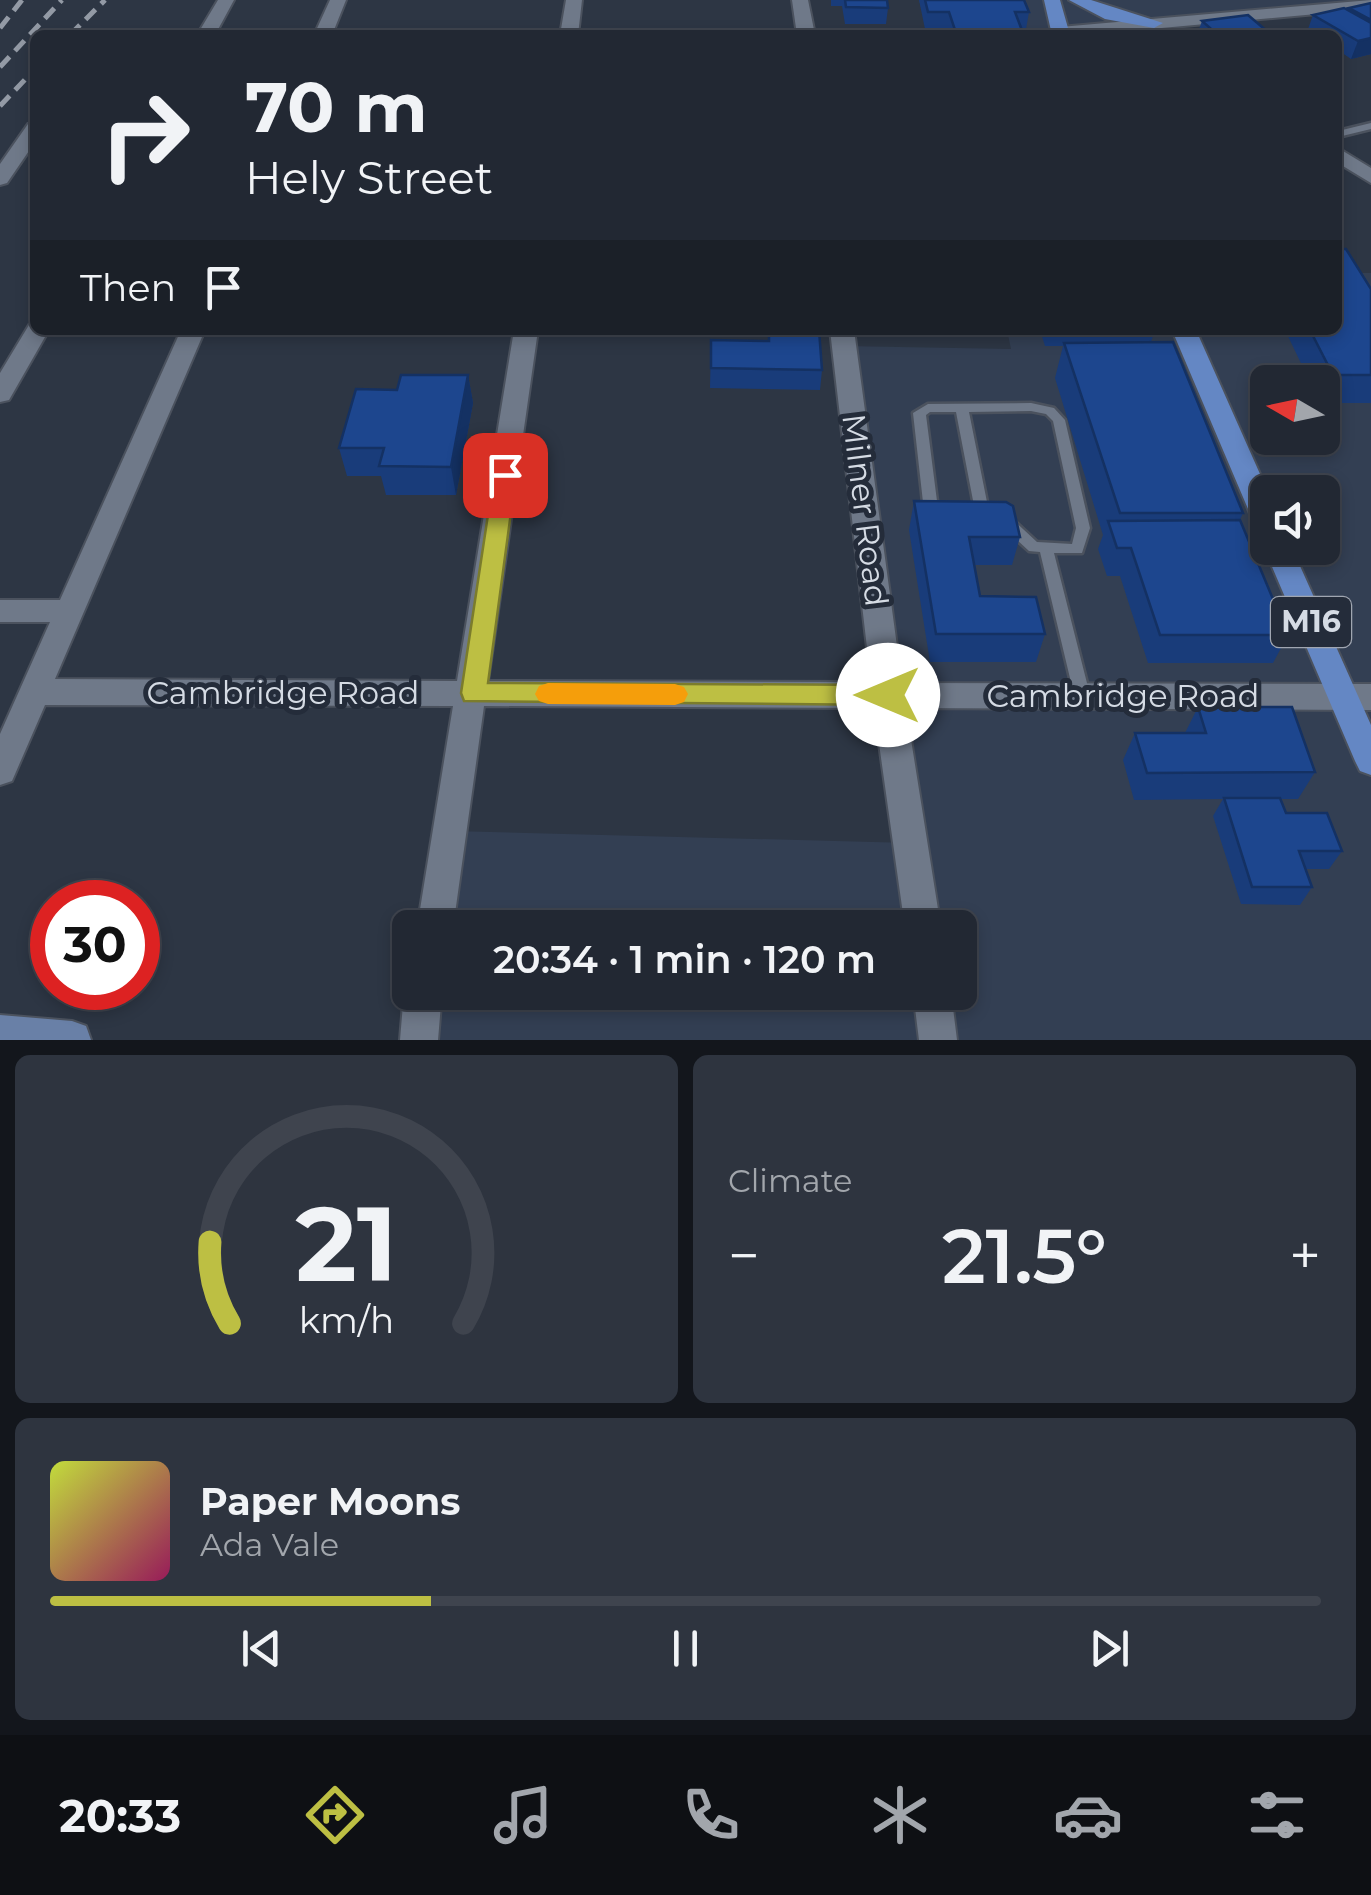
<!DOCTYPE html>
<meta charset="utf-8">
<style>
:root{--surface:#222833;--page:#2e343f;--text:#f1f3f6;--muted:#a2a6ac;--line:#3f444e;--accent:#bdbf43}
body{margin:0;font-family:Montserrat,sans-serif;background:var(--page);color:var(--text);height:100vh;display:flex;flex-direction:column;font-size:38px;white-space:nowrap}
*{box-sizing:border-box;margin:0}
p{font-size:32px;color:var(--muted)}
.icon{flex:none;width:55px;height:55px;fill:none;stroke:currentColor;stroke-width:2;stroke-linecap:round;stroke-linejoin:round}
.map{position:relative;height:1040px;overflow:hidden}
.sheet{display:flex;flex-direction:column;gap:15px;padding:15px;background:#13161c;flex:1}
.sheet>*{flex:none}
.banner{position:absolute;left:30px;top:30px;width:1312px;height:305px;border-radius:15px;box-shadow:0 5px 15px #0003,0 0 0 2px var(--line);background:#222833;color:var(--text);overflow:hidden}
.needle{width:65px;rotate:279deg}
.buttons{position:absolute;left:1250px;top:365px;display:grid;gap:20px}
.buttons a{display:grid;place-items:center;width:90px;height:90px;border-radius:15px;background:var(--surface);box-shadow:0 5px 15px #0003,0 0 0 2px var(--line);font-size:50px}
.speed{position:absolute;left:30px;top:880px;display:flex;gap:20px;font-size:50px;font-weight:700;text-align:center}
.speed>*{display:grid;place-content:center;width:130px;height:130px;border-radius:50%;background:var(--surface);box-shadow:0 5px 15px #0003,0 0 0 2px var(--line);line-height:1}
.speed .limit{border:15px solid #d22;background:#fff;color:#111}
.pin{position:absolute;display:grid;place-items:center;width:85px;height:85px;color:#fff;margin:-42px;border-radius:20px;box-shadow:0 5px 15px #0006}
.me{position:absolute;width:110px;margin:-55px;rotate:270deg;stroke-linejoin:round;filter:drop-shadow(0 0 8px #0008)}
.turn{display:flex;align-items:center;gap:35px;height:210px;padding:0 50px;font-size:45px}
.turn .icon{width:130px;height:130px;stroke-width:2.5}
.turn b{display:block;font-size:70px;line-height:85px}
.then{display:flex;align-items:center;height:95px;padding:0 50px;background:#0003;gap:20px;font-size:38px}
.big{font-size:75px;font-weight:600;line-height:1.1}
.sheet .widget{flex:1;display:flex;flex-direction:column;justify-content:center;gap:15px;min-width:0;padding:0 35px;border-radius:15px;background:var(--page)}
.sheet .dial{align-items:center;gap:0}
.dial svg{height:260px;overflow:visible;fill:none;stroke:var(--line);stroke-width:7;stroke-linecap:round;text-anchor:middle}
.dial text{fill:var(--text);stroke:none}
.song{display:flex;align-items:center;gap:30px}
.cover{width:120px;height:120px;border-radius:15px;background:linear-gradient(135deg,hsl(70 70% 55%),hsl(330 70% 35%))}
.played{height:10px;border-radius:5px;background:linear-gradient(90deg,var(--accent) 30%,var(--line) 30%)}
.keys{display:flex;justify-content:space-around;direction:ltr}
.heat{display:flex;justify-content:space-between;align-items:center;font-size:55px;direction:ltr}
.sheet .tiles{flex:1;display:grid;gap:15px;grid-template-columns:1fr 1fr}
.widget:last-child{grid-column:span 2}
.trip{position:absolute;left:392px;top:910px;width:585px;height:100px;border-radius:15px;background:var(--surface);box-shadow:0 5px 15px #0003,0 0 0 2px var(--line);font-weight:600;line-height:100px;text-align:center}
.tabs{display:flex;height:160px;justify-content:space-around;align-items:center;background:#0e1014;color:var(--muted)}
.tabs .icon{width:70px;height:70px}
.tabs .on{color:var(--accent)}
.tabs b{font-size:45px;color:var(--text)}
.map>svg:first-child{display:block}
.built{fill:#333f53;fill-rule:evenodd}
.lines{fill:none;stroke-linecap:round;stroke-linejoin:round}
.service-casing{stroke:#4b525e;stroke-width:5}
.minor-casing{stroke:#4b525e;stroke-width:4}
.tertiary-casing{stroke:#4b525e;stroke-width:4}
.secondary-casing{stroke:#4b525e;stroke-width:4}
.primary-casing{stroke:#4b525e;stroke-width:4}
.service{fill:#6f7989;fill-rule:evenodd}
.minor{fill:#6f7989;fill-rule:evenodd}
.tertiary{fill:#6f7989;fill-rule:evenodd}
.secondary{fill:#6980a7;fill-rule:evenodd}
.primary{fill:#6487c4;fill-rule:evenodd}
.rail{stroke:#939aa5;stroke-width:5;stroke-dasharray:14 8;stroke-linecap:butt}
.wall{fill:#193c7a}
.shaded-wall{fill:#143163}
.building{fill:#1d468e;stroke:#143163;stroke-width:2.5}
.route{fill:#bdbf43;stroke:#7b7c2c;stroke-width:2.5}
.slow{fill:#f59e0b}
.labels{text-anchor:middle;stroke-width:10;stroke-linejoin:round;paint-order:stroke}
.shield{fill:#242c3a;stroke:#a0a6b1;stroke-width:2.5}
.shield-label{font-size:30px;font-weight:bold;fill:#d5dbe4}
.street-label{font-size:32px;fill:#d5dbe4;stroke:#242c3a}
</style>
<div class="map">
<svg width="1371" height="1040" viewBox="0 0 1371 1040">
<rect width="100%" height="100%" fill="#2d3644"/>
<path class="built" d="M 919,0 L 1371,0 L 1371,4 L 1061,32 L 1061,35 L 928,35 Z
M 1338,273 L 1371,273 L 1371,1040 L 419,1040 L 423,993 L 960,992 L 960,928 L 435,927 L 452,831 L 910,843 L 844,346 L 1011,349 L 1007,330 L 1338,330 ZM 1268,382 L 1322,382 L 1322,438 L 1268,438 ZM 1268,492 L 1322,492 L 1322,548 L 1268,548 Z"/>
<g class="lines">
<defs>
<path id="service" d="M 1371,123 L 1371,129 L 1338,137 L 1338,131 Z
M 1031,403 L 1054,408 L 1065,420 L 1090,528 L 1082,553 L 1054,553 L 1090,695 L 1088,699 L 1082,701 L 1076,699 L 1074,695 L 1040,552 L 1029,551 L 1003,527 C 976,526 944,531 924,511 L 913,413 L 928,404 ZM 1031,411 L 1046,414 L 1053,421 L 1076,528 L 1072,544 L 1037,542 L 1011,518 L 990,517 L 969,412 ZM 930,412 L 956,412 L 976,516 L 948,515 L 938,509 L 926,415 Z"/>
<path id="minor" d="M 218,0 L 234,0 L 215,35 L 197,35 Z
M 330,0 L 346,0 L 332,35 L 314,35 Z
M 566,0 L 582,0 L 578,35 L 560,35 Z
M 792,0 L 808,0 L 815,35 L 797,35 Z
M 35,122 L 35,142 L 7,183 L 0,185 L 0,164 L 28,124 Z
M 1338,148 L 1371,168 L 1371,183 L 1338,163 Z
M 35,323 L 35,330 L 49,330 L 9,400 L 0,402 L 0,373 L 29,325 Z
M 181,330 L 205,330 L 55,679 L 457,681 L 514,330 L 538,330 L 488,681 L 871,682 L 830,330 L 854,330 L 902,683 L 1371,684 L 1371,710 L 906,708 L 941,928 L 905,928 L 874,708 L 484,706 L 453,928 L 417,928 L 453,706 L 45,705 L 12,781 L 0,785 L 0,734 L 50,622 L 0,622 L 0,600 L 60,600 Z
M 410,979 L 410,992 L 442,992 L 438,1040 L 400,1040 L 404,992 Z
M 913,992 L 951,992 L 957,1040 L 919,1040 Z"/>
<path id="tertiary" d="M 1371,0 L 1371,9 L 1084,35 L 1051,32 L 1060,27 Z"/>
<path id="secondary" d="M 0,1015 L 72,1021 L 86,1026 L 91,1040 L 0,1040 Z"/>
<path id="primary" d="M 1044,0 L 1060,0 L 1070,35 L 1052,35 Z
M 1069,0 L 1091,0 L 1163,23 L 1154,28 L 1105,19 Z
M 1172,330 L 1196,330 L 1268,492 L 1268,533 L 1258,530 L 1254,523 Z
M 1268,542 L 1268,548 L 1292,548 L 1371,725 L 1371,775 L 1360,771 L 1355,761 L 1264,548 Z"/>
</defs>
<use href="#service" class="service-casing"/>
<use href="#minor" class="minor-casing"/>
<use href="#tertiary" class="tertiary-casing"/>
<use href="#secondary" class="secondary-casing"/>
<use href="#primary" class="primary-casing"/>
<use href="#service" class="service"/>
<use href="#minor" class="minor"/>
<use href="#tertiary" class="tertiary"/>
<use href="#secondary" class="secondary"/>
<use href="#primary" class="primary"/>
<path class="rail" d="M 0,28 L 22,0
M 70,35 L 105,0
M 0,67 L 62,0
M 0,106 L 35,69"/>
</g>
<path class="wall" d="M 831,0 L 887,0 L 888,8 L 886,24 L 845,24 L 842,6 L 831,6 Z
M 919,0 L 1024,0 L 1029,12 L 1026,29 L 1022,29 L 1023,35 L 948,35 L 947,29 L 925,29 Z
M 1371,3 L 1371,54 L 1351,59 L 1338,50 L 1338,35 L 1312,35 L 1307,32 L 1313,15 L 1348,10 L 1349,8 Z
M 1202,21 L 1267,35 L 1197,35 Z
M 1371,289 L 1371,403 L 1322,403 L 1322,382 L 1310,382 L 1285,330 L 1338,330 Z
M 768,330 L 822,370 L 820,390 L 710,388 L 711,340 L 768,341 Z
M 1040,330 L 1155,330 L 1151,342 L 1243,513 L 1240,520 L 1288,635 L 1273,663 L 1148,663 L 1120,576 L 1107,576 L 1098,549 L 1103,535 L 1055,378 L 1063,346 L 1045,346 Z
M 468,375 L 473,403 L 456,495 L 386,495 L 381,476 L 347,476 L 339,448 L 397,390 Z
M 914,501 L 1020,537 L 1012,565 L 974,565 L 980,596 L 1045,634 L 1036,662 L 930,662 L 909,530 Z
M 1198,707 L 1315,772 L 1298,799 L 1280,799 L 1286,813 L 1342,851 L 1329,869 L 1305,869 L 1312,887 L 1300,905 L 1241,904 L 1213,816 L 1223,799 L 1134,800 L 1123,760 L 1135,733 L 1185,733 Z"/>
<path class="shaded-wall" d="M 1371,38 L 1371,54 L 1351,59 L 1358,41 Z
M 468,375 L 473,403 L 456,495 L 451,467 Z"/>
<path class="building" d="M 845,0 L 887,0 L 888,8 L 846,7 Z
M 925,0 L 1024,0 L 1029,12 L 1015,12 L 1023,33 L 956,33 L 949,12 L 928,12 Z
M 1371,3 L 1371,20 L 1349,8 Z
M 1344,8 L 1371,23 L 1371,38 L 1358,41 L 1313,15 Z
M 1248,15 L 1268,32 L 1241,35 L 1218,35 L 1202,21 Z
M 1338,249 L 1346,249 L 1371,289 L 1371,375 L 1333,375 L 1310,330 L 1338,330 Z
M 769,330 L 819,330 L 822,370 L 711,368 L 711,340 L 769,341 Z
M 1173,342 L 1243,513 L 1120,513 L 1064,343 Z
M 401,375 L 468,375 L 451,467 L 379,466 L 384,448 L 339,448 L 356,389 L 397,390 Z
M 914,501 L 1006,502 L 1013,506 L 1020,537 L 969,537 L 980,596 L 1036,597 L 1045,634 L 936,634 Z
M 1240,520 L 1288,635 L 1160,635 L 1131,548 L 1117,548 L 1108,521 Z
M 1198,707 L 1292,707 L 1315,772 L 1147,773 L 1135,733 L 1206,733 Z
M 1224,798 L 1280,798 L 1286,813 L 1327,813 L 1342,851 L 1299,851 L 1312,887 L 1252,887 Z"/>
<path class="route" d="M 505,468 L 516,475 L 488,683 L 888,685 L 897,688 L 901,695 L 897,702 L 888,705 L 464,701 L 461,693 L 494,475 Z"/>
<path class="slow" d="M 548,683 L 675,684 L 684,687 L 688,694 L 684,702 L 675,705 L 548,704 L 539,701 L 535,694 L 539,686 Z"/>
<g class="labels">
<rect class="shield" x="1271" y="597" width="80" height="50" rx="8"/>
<g class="shield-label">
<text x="1311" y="632">M16</text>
</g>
<g class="street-label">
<text transform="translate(865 510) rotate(83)" y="11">Milner Road</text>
<text x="283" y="704">Cambridge Road</text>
<text x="1123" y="707">Cambridge Road</text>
</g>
</g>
</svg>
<div class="buttons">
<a><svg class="needle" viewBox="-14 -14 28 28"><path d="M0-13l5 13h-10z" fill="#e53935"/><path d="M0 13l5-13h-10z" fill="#a2a6ac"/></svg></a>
<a><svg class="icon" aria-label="sound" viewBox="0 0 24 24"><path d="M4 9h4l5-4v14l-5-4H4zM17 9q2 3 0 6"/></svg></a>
</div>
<div class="speed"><div class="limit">30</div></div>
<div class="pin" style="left:505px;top:475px;background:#d93025"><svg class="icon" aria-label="arrive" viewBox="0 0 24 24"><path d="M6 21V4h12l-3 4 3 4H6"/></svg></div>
<svg class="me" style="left:888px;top:695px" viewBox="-20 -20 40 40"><circle r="19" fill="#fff"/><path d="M0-13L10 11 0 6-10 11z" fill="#bdbf43"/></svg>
<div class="trip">20:34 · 1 min · 120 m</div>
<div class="banner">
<div class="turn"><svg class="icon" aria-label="right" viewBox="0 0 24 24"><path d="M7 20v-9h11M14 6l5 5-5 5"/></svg><div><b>70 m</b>Hely Street</div></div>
<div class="then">Then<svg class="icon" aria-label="arrive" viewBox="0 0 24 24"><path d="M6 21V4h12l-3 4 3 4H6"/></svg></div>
</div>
</div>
<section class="sheet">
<div class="tiles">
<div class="widget dial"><svg viewBox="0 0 100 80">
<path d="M14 69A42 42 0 1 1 86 69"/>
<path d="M14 69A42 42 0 0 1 8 44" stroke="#bdbf43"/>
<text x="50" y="56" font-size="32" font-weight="700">21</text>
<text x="50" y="72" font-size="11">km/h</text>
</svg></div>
<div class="widget"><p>Climate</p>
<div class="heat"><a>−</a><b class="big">21.5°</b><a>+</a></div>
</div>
<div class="widget">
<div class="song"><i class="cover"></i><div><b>Paper Moons</b><p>Ada Vale</p></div></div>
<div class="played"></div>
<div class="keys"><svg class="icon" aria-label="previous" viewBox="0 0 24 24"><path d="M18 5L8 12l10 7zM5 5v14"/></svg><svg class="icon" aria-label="pause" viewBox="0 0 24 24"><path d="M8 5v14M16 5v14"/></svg><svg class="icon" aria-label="next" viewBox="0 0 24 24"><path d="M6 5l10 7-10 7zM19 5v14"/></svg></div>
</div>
</div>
</section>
<nav class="tabs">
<b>20:33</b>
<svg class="icon on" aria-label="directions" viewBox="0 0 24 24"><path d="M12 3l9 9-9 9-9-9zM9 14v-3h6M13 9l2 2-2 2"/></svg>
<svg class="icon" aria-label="music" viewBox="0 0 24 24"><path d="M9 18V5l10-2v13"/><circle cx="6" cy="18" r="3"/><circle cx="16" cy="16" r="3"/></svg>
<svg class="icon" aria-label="phone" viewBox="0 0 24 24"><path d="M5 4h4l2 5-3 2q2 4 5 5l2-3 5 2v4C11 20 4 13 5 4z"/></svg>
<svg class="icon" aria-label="climate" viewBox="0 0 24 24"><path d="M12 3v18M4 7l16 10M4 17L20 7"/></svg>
<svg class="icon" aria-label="car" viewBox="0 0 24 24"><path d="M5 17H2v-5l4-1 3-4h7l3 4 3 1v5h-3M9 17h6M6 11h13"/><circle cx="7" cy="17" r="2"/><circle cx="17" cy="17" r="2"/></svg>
<svg class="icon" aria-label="filters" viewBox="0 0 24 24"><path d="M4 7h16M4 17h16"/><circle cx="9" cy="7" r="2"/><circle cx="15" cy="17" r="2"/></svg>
</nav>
